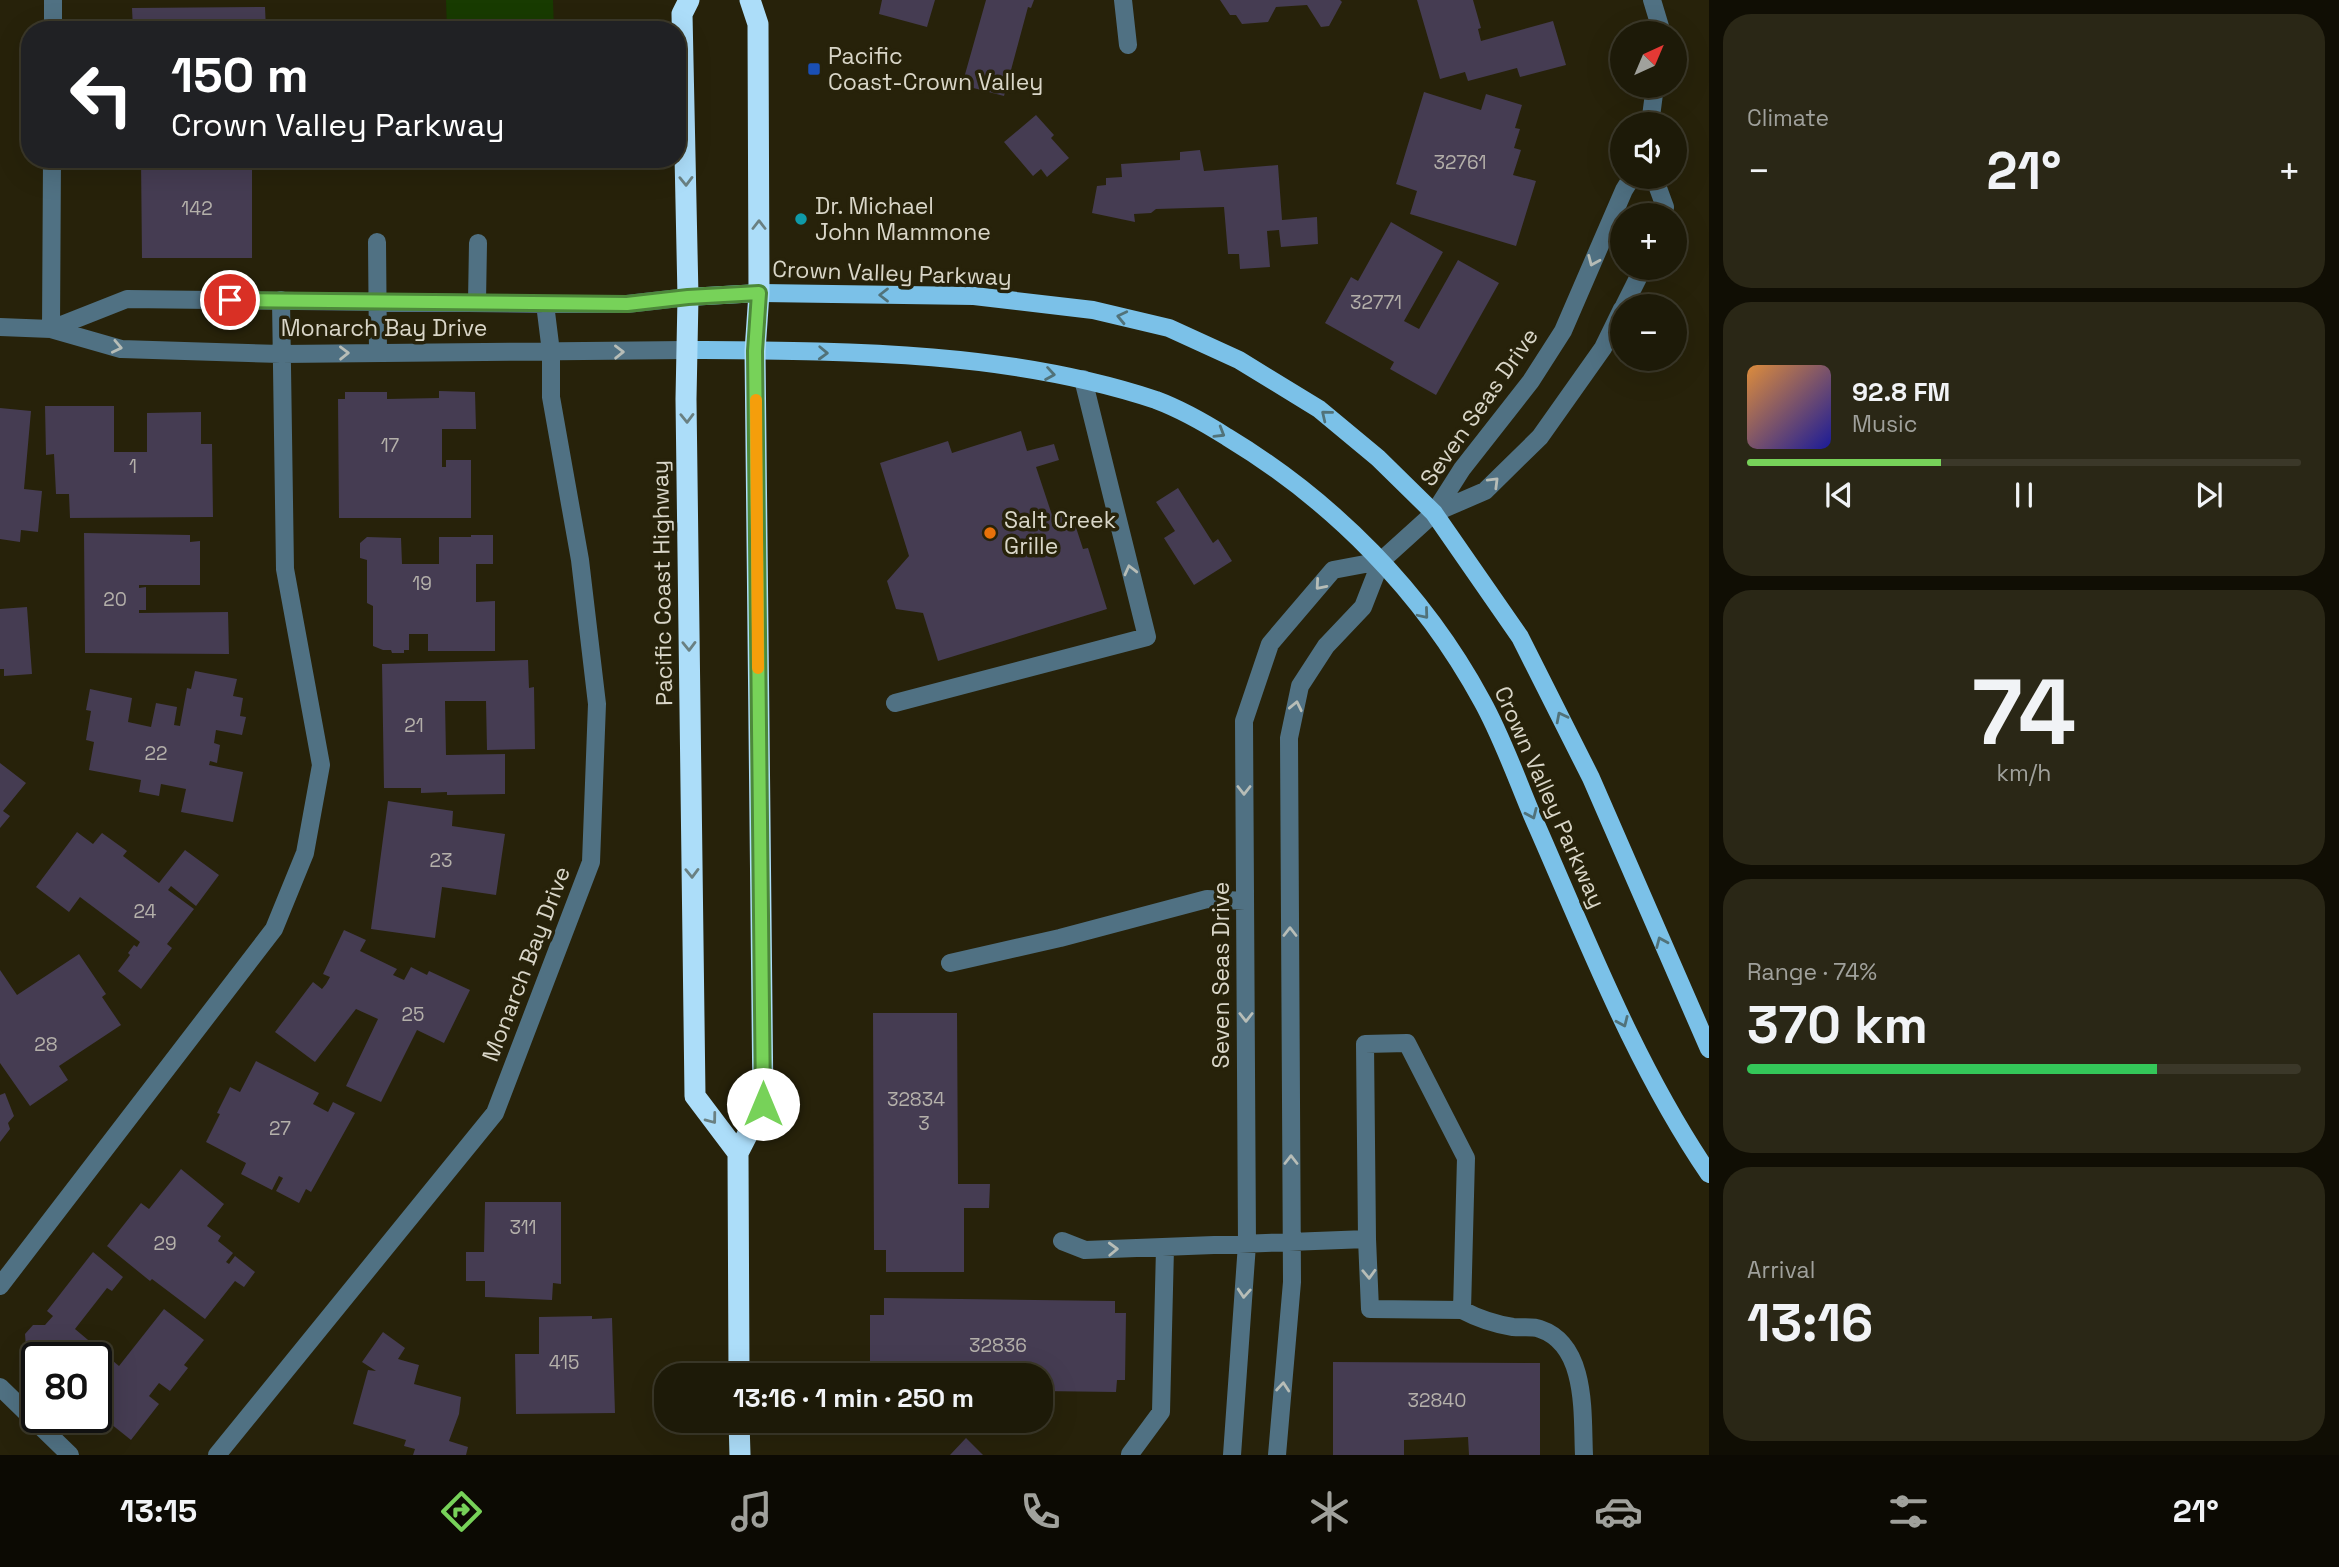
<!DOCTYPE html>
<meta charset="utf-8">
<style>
:root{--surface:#1d1a08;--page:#2a2716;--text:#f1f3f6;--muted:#a0a19c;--line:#3b3829;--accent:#77d259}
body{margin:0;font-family:"Space Grotesk",sans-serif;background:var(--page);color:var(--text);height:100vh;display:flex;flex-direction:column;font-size:26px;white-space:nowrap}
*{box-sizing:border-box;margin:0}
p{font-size:23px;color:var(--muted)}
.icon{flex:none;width:38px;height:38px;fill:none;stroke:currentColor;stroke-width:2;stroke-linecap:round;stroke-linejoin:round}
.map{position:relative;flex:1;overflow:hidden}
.panel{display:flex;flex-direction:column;gap:14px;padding:14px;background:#100e04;width:630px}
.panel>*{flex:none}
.hud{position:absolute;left:21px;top:21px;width:665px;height:147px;border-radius:28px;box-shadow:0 7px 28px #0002,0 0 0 2px var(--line);background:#202124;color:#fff;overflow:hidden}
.needle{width:46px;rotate:44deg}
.fabs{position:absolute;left:1610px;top:21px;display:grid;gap:14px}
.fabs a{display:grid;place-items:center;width:77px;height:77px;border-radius:50%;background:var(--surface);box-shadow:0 7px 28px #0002,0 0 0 2px var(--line);font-size:35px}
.speed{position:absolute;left:21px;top:1342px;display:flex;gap:14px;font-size:35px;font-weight:700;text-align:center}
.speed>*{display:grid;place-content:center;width:91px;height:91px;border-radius:50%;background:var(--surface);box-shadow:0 7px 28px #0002,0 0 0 2px var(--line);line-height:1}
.speed .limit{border:4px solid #111;border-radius:10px;background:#fff;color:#111}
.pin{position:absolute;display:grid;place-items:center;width:60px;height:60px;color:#fff;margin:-30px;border:4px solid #fff;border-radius:50%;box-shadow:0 2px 7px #0007}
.me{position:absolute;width:77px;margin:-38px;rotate:0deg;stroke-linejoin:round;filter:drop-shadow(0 0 5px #0008)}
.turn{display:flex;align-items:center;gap:24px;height:147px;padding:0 35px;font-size:32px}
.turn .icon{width:91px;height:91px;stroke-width:2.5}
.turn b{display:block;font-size:49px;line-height:60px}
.big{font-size:52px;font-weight:700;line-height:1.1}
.panel .widget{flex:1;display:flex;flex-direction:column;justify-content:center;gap:10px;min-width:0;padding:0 24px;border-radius:28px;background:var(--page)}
.panel .dial{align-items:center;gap:0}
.dial b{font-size:91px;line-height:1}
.song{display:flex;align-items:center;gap:21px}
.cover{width:84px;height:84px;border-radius:10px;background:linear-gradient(135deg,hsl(30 70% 55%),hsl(240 70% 35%))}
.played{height:7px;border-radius:4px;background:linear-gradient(90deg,var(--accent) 35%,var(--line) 35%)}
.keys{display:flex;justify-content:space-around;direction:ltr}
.heat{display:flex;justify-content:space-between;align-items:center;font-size:38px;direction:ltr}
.charge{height:10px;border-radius:5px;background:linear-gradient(90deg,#34c759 74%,var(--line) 0)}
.trip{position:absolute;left:654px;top:1363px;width:399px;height:70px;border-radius:28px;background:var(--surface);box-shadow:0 7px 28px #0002,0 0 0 2px var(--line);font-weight:700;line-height:70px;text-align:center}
.menu{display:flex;height:112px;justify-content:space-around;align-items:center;background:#0c0a03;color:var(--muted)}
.menu .icon{width:49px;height:49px}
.menu .on{color:var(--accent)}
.menu b{font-size:32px;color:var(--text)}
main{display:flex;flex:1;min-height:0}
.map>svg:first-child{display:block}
.green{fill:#183b01}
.building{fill:#453c52}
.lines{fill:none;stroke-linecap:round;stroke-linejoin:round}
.minor{stroke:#507183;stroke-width:18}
.major{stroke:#7bc1e8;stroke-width:18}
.highway{stroke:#acddf9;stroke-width:21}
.oneway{stroke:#6a8082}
.oneway2{stroke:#b7bdb7}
.oneway3{stroke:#517279}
.route-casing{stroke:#4d883a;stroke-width:18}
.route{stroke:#77d259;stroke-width:12}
.slow{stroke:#f59e0b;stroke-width:12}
.transit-dot{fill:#1a4fb4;stroke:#27220a;stroke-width:2.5}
.culture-dot{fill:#0f9aa8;stroke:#27220a;stroke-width:2.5}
.food-dot{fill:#e8710a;stroke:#27220a;stroke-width:2.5}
.labels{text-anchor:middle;stroke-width:7;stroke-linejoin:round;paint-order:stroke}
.number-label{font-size:19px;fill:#b4b0aa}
.poi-label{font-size:23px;fill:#d9d6c8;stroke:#27220a;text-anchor:start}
.street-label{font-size:23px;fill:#d9d6c8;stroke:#27220a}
</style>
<main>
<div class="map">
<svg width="1709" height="1455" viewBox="0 0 1709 1455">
<rect width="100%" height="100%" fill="#27220a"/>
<path class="green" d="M 446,0 L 553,0 L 554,30 L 447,30 Z"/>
<path class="building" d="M 882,0 L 935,0 L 927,27 L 879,14 Z
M 986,0 L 1034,0 L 1031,8 L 1028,7 L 1004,96 L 962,85 Z
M 1220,0 L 1340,0 L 1342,2 L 1329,26 L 1321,27 L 1307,5 L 1276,7 L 1268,22 L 1242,24 L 1236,15 L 1230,15 Z
M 1417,0 L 1473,0 L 1481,28 L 1478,29 L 1481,41 L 1553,21 L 1566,65 L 1520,77 L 1517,68 L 1468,81 L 1465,72 L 1440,79 Z
M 265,7 L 266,30 L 133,30 L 132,8 Z
M 1424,92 L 1481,110 L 1486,94 L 1522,105 L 1515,128 L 1520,129 L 1514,148 L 1521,150 L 1513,175 L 1536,181 L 1516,246 L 1410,214 L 1417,191 L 1396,184 Z
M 1036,115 L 1054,135 L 1051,138 L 1069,158 L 1047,177 L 1041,169 L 1033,176 L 1004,142 Z
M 1200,150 L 1204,171 L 1278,165 L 1282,220 L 1317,217 L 1318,244 L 1281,247 L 1279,230 L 1267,231 L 1270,267 L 1240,269 L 1239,254 L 1228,254 L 1224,207 L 1156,209 L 1151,213 L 1134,214 L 1135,222 L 1092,213 L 1097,186 L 1106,185 L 1106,178 L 1122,177 L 1121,164 L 1180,160 L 1180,152 Z
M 141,159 L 252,159 L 252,258 L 142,258 Z
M 1391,222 L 1443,252 L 1404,321 L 1419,329 L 1458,260 L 1499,283 L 1436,395 L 1390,369 L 1394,362 L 1325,323 L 1351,277 L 1358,281 Z
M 439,391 L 475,392 L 476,429 L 442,429 L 442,467 L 446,467 L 446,460 L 471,460 L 471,518 L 339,518 L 338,399 L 345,399 L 345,392 L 387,392 L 387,399 L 439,398 Z
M 45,406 L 114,406 L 114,452 L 147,452 L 147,413 L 201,412 L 201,444 L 212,444 L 213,517 L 70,518 L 69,494 L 56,494 L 54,454 L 46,455 Z
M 0,408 L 31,411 L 24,489 L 42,491 L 38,532 L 21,530 L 20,542 L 0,539 Z
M 1021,431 L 1027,451 L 1054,444 L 1059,460 L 1036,467 L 1053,518 L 1071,512 L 1083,549 L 1088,548 L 1107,609 L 938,661 L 923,613 L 896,609 L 887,581 L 909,556 L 880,463 L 948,441 L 952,453 Z
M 1178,488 L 1213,543 L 1218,539 L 1232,561 L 1194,585 L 1164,538 L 1175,531 L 1156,502 Z
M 84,533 L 190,535 L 190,542 L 200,541 L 200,585 L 139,585 L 139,588 L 146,587 L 146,610 L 139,610 L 139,613 L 228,612 L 229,654 L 85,653 Z
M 471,535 L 493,535 L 493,564 L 476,564 L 476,602 L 495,601 L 495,651 L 428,651 L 428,634 L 409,634 L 409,650 L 404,650 L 404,653 L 392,653 L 391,650 L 383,650 L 373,646 L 373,606 L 367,603 L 367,560 L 360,558 L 360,543 L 367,537 L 401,538 L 402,564 L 439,564 L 439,537 L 471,537 Z
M 27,607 L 32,674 L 4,676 L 4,669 L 0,669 L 0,609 Z
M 528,660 L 529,688 L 534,687 L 535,749 L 487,750 L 486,701 L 445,701 L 446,755 L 505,754 L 505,794 L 447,795 L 447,792 L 421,793 L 421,788 L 384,788 L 382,664 Z
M 195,671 L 237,679 L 233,696 L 243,698 L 240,716 L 246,717 L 242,735 L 216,730 L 214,743 L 220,745 L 217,763 L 210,761 L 209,765 L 243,772 L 233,822 L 181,812 L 186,789 L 161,784 L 159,796 L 139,792 L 141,780 L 89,770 L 94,742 L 86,740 L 91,711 L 86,710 L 90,689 L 132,698 L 128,722 L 151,727 L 156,703 L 177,707 L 174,725 L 180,726 L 187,688 L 191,689 Z
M 0,763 L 26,783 L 3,811 L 10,816 L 0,828 Z
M 388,801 L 453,811 L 452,826 L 505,834 L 496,895 L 442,887 L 435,938 L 371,929 Z
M 77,832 L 93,844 L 102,833 L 127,851 L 123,856 L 159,883 L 185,850 L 219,875 L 196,906 L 171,886 L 168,890 L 194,909 L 167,944 L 172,948 L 141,989 L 118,971 L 130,955 L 128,953 L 134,945 L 137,947 L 140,942 L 80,897 L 69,912 L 36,887 Z
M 344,930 L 366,940 L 360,951 L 397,969 L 393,975 L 404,980 L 411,967 L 427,975 L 429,971 L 470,990 L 444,1043 L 417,1030 L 381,1102 L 346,1086 L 378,1019 L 356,1009 L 315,1062 L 275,1032 L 313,982 L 322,989 L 326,984 L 330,977 L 323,974 Z
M 79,954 L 106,994 L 102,997 L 121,1025 L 59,1066 L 68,1080 L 30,1106 L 0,1063 L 0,970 L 17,995 Z
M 873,1013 L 957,1013 L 958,1184 L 990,1184 L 989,1208 L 964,1208 L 964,1272 L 886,1272 L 886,1250 L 874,1250 Z
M 256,1061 L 319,1093 L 313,1104 L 328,1112 L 333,1102 L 355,1113 L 311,1192 L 306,1189 L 299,1203 L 276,1191 L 283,1178 L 279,1176 L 272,1190 L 241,1174 L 246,1163 L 206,1142 L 220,1114 L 217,1113 L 230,1087 L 240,1092 Z
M 5,1093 L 14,1116 L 8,1123 L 10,1129 L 0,1142 L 0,1095 Z
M 181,1169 L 224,1204 L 207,1226 L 221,1236 L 218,1241 L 233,1253 L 226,1262 L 229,1264 L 235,1256 L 255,1272 L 244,1287 L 235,1281 L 205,1319 L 152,1279 L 150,1281 L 107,1246 L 141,1203 L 149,1209 Z
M 485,1202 L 561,1202 L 561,1284 L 553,1283 L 552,1300 L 485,1297 L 485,1281 L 466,1281 L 466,1252 L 484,1252 Z
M 93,1252 L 123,1277 L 112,1291 L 107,1288 L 75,1329 L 119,1366 L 164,1309 L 204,1340 L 184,1365 L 188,1368 L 170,1391 L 159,1383 L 149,1396 L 159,1404 L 131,1440 L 96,1412 L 96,1358 L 81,1358 L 75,1353 L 71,1358 L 56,1358 L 47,1352 L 35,1354 L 26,1347 L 25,1334 L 33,1325 L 45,1325 L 53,1316 L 47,1311 Z
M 884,1298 L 1115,1301 L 1115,1313 L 1126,1313 L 1125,1380 L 1117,1380 L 1116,1392 L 1041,1391 L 1041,1376 L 870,1376 L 870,1315 L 884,1315 Z
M 592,1316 L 592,1319 L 612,1318 L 615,1413 L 516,1414 L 515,1354 L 539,1354 L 539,1317 Z
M 383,1332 L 405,1348 L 398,1359 L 419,1365 L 414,1384 L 461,1397 L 459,1414 L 449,1441 L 468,1447 L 466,1455 L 413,1455 L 415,1449 L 404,1446 L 406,1440 L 353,1424 L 368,1370 L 376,1371 L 362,1362 Z
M 1333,1362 L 1540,1363 L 1540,1455 L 1469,1455 L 1468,1437 L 1404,1440 L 1404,1455 L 1333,1455 Z
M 966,1438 L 983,1455 L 950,1455 Z"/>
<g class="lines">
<path class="minor" d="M 1123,0 L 1128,45
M 1652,0 L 1662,33
M 53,30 L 53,0
M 1650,124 L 1655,86
M 1654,177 L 1665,207 L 1663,215
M 377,242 L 378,353
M 477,302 L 478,243
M 1624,306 L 1643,268
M 0,327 L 51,329 L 121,349 L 281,354 L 686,350
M 51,329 L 127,299 L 545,304 L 627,304 L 688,297
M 51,329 L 52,159
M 1434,513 L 1485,491 L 1540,437 L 1603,348 L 1622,309
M 895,703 L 1147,637 L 1083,379
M 950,963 L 1060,938 L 1207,899 L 1245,901
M 1367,1239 L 1370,1309 L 1462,1310
M 1062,1241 L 1085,1250 L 1367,1239 L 1365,1044 L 1407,1043 L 1466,1158 L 1462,1310 C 1479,1319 1494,1324 1513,1327 C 1522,1328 1533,1326 1540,1329 C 1588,1345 1582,1416 1584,1455
M 0,1286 L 274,929 L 305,853 L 321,765 L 285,569 L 281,300
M 0,1387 L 70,1455
M 1130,1454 L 1161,1412 L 1165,1248
M 217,1455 L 495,1113 L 591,862 L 597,704 L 580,560 L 551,397 L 551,352 L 545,304
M 1232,1455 L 1247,1244 L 1244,721 L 1270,644 L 1333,570 L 1381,561
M 1277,1455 L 1292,1282 L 1289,738 L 1300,686 L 1326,646 L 1363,607 L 1381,561 L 1434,513 L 1462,469 L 1531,381 L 1563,331 L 1624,190 L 1632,177"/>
<path class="major" d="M 688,297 L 759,293 L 974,296 L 1093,310 L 1169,328 L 1239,360 L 1319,409 L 1378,458 L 1434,513 L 1520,637 L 1591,778 L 1709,1049
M 686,350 C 842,351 1006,350 1156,400 C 1180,409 1205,423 1227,437 C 1333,501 1423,592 1482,701 C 1502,737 1516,777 1532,815 C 1586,937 1634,1064 1709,1174"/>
<path class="highway" d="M 689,0 L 682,14 L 688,297 L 686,399 L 695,1096 L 738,1153
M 739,1376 L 738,1153 L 763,1104 L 755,351 L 759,293 L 758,24 L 750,0
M 739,1421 L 740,1455"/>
</g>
<defs><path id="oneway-chevron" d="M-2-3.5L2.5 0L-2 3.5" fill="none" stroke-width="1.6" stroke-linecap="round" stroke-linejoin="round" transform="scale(1.75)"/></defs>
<g class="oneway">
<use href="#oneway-chevron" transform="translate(686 181) rotate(89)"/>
<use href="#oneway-chevron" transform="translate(759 225) rotate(-90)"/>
<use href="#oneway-chevron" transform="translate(687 418) rotate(89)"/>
<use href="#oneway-chevron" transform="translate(689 646) rotate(89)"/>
<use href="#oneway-chevron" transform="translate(692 873) rotate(89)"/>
<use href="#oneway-chevron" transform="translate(712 1119) rotate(53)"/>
</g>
<g class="oneway2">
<use href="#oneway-chevron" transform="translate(1593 261) rotate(113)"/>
<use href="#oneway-chevron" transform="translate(117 347) rotate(12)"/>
<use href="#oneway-chevron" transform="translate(619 352) rotate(-1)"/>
<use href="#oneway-chevron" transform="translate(344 353) rotate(-1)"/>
<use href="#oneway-chevron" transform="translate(1494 482) rotate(-45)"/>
<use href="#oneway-chevron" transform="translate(1130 570) rotate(-104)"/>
<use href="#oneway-chevron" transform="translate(1320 585) rotate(131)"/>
<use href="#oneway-chevron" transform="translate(1296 706) rotate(-78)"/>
<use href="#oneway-chevron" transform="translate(1244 790) rotate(90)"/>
<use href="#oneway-chevron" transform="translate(1290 932) rotate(-90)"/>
<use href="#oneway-chevron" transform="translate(1246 1017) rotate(90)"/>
<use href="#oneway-chevron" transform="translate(1291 1160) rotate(-90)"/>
<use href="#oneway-chevron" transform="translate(1113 1249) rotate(-2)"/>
<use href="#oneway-chevron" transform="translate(1369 1274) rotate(88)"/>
<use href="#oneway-chevron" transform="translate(1244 1293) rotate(94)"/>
<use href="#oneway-chevron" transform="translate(1283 1387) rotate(-85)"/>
</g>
<g class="oneway3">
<use href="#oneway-chevron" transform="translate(884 295) rotate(-180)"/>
<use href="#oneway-chevron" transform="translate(1122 317) rotate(-167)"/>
<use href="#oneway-chevron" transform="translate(823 353) rotate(2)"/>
<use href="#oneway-chevron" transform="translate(1050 374) rotate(9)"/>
<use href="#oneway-chevron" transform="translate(1326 415) rotate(-141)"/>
<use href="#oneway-chevron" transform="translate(1220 433) rotate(31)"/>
<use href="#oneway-chevron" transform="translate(1424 614) rotate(50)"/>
<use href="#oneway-chevron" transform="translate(1561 717) rotate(-117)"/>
<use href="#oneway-chevron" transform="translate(1532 814) rotate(66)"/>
<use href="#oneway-chevron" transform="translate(1661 942) rotate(-113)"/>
<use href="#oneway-chevron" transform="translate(1623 1022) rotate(66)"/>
</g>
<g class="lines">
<defs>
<path id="route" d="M 230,300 L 627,304 L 688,297 L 759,293 L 755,351 L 763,1104"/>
</defs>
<use href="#route" class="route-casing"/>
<use href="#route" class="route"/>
<path class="slow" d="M 756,400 L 758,668"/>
</g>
<rect class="transit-dot" x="807" y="62" width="14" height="14" rx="3.5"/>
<circle class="culture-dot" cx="801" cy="219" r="7"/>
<circle class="food-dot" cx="990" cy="533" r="7"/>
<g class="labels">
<g class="number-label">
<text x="1460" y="169">32761</text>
<text x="197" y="215">142</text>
<text x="1376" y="309">32771</text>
<text x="390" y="452">17</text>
<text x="133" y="473">1</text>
<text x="422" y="590">19</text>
<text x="115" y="606">20</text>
<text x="414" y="732">21</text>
<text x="156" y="760">22</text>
<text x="441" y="867">23</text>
<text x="145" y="918">24</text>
<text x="413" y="1021">25</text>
<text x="46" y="1051">28</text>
<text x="916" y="1106">32834</text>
<text x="924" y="1130">3</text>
<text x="280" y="1135">27</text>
<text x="523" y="1234">311</text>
<text x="165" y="1250">29</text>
<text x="998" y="1352">32836</text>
<text x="564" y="1369">415</text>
<text x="1437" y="1407">32840</text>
</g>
<g class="poi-label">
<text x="828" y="64">Pacific<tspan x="828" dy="26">Coast-Crown Valley</tspan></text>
<text x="815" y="214">Dr. Michael<tspan x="815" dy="26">John Mammone</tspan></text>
<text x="1004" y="528">Salt Creek<tspan x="1004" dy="26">Grille</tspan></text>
</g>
<g class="street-label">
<text transform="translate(892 273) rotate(2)" y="8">Crown Valley Parkway</text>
<text x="384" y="336">Monarch Bay Drive</text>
<text transform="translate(1479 407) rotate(-55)" y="8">Seven Seas Drive</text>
<text transform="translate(662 583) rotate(-91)" y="8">Pacific Coast Highway</text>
<text transform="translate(1550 797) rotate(66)" y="8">Crown Valley Parkway</text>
<text transform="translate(526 964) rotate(-69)" y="8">Monarch Bay Drive</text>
<text transform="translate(1221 975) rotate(-90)" y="8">Seven Seas Drive</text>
</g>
</g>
</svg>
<div class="fabs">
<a><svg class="needle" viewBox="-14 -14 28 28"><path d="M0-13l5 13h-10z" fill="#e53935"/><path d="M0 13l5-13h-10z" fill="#a0a19c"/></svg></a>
<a><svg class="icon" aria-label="sound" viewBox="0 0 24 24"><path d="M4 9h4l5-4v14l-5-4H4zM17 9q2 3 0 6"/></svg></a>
<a>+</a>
<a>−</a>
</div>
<div class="speed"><div class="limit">80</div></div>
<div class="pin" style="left:230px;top:300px;background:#d93025"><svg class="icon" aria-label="arrive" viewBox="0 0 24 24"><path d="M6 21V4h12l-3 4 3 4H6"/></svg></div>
<svg class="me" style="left:763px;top:1104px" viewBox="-20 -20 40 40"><circle r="19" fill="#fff"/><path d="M0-13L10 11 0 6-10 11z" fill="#77d259"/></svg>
<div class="trip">13:16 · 1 min · 250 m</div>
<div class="hud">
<div class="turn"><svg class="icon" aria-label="left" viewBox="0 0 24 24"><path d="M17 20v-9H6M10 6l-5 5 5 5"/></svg><div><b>150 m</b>Crown Valley Parkway</div></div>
</div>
</div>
<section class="panel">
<div class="widget"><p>Climate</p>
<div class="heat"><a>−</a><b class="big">21°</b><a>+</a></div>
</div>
<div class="widget">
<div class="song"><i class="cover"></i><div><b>92.8 FM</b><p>Music</p></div></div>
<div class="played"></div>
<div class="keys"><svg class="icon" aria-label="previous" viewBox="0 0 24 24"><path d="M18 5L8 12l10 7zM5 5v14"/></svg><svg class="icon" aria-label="pause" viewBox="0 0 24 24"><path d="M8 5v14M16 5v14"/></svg><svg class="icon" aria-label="next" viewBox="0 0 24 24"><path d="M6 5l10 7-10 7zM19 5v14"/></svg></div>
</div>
<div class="widget dial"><b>74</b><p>km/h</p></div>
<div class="widget"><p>Range · 74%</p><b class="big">370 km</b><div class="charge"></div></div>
<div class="widget"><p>Arrival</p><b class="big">13:16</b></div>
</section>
</main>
<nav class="menu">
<b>13:15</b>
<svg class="icon on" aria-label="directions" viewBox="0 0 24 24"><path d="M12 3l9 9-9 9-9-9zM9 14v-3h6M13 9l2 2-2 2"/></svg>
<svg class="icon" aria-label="music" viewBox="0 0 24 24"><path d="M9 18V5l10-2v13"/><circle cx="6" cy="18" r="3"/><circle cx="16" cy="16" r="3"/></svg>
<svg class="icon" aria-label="phone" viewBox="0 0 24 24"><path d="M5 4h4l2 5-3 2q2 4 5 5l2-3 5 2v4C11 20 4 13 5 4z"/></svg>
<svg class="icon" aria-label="climate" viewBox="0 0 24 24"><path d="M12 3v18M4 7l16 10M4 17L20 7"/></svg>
<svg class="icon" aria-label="car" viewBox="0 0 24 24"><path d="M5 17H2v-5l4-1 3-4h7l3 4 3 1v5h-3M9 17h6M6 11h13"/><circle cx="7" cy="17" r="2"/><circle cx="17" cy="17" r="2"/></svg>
<svg class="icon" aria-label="filters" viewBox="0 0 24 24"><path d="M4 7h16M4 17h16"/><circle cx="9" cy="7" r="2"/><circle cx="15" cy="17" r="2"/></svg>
<b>21°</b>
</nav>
